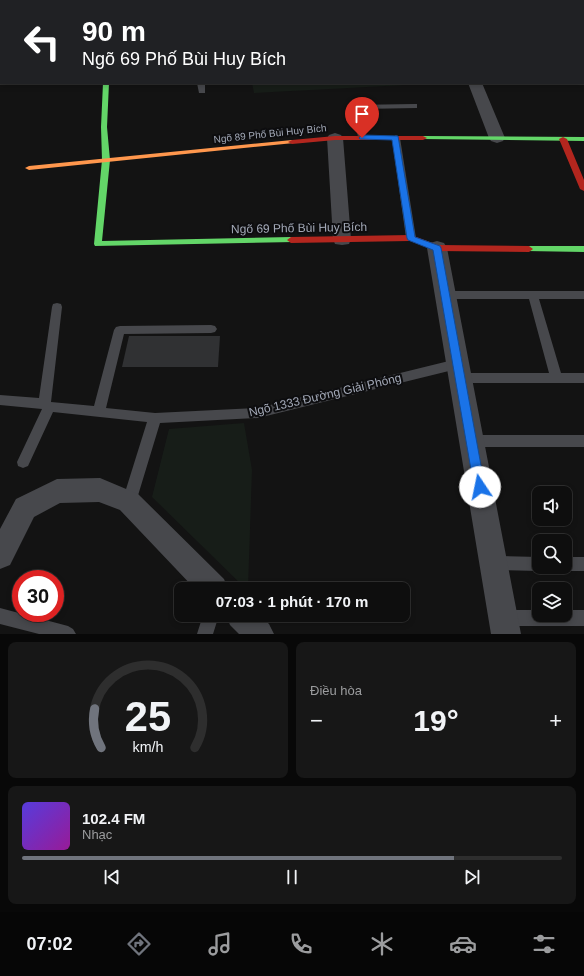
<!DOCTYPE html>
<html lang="vi">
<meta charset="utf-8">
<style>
:root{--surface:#0e0e0e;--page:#171717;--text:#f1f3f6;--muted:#9b9c9e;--line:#2e2e2e;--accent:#70747d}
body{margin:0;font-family:Arial,sans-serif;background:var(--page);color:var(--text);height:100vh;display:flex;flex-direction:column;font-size:15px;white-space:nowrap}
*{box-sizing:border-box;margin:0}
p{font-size:13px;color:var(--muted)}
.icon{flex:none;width:22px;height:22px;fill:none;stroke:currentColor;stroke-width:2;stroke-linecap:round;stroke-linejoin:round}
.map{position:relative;height:634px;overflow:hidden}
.details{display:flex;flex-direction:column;gap:8px;padding:8px;background:#080808;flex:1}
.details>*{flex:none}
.top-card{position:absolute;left:0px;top:0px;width:584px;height:84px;box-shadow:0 2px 6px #0003,0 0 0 1px var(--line);background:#202124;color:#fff;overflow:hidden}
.buttons{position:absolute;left:532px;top:486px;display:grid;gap:8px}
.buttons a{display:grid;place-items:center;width:40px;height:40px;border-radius:8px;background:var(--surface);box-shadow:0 2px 6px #0003,0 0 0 1px var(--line);font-size:20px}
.speed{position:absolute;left:12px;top:570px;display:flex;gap:8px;font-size:20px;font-weight:700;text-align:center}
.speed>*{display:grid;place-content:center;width:52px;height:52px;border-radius:50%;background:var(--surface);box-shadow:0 2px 6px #0003,0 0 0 1px var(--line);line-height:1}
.speed .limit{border:6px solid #d22;background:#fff;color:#111}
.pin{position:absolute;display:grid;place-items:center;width:34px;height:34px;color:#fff;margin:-41px -17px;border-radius:50% 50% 50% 0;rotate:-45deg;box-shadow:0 0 4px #0007}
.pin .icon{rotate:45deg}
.me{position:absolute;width:44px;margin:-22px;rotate:349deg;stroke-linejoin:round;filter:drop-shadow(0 0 3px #0008)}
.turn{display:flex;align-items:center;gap:14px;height:84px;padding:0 16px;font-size:18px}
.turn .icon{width:52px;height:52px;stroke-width:2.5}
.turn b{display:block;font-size:28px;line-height:34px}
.big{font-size:30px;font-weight:700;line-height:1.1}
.details .tile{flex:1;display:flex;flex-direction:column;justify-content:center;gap:6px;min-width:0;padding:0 14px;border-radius:8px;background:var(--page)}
.details .dial{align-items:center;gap:0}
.dial svg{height:104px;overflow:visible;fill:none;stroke:var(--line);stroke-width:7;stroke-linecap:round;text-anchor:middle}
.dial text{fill:var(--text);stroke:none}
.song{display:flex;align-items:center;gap:12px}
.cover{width:48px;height:48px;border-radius:6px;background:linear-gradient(135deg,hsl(250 70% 55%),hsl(300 70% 35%))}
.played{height:4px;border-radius:2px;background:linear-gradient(90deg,var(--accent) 80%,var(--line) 80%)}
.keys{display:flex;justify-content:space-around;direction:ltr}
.heat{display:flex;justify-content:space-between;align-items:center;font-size:22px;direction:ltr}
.details .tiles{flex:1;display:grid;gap:8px;grid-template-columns:1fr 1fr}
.tile:last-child{grid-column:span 2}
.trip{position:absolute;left:174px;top:582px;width:236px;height:40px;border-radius:8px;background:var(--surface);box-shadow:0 2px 6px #0003,0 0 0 1px var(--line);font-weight:700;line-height:40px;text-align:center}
.tabs{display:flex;height:64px;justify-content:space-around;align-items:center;background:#060606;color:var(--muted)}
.tabs .icon{width:28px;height:28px}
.tabs .on{color:var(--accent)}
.tabs b{font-size:18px;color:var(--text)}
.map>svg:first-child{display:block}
.green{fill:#171d18}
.building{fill:#303133}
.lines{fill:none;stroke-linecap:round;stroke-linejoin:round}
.lane{fill:#47484c;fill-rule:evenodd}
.street{fill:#47484c;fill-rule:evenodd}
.fast{fill:#63d668;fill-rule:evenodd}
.slow{fill:#ff974d;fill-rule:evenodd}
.jam{fill:#b3261e;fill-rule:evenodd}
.route{fill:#1a73e8;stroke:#114b97}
.labels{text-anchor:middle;stroke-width:4;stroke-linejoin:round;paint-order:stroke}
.far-street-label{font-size:10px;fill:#a2a8b6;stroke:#0d0d0f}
.street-label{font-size:12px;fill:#a2a8b6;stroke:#0d0d0f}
</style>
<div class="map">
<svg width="584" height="634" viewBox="0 0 584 634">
<rect width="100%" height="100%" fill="#131313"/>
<path class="green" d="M 252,83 L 442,83 L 254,93 Z
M 244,423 L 252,470 L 248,589 L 246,589 L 152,497 L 169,429 Z"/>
<path class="building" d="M 129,336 L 220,336 L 218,367 L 122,367 Z"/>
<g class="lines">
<path class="lane" d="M 161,0 L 167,0 L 167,1 L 161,1 Z
M 197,83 L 205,83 L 205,93 L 199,93 Z
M 414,104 L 417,104 L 417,108 L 361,109 L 366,137 L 362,140 L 358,137 L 352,107 L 353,105 Z
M 396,135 L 400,138 L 416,238 L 411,241 L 406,238 L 392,138 Z
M 445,291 L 584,291 L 584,299 L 539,299 L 561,373 L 584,373 L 584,383 L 460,383 L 456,381 L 454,378 L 456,375 L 460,373 L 549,373 L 529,299 L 445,299 L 441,298 L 440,295 L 441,292 Z
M 57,303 L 61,304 L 62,307 L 51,402 L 94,406 L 114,330 L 116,327 L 120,326 L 211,325 L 215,326 L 217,329 L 215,332 L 211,333 L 124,334 L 106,408 L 155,413 L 258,408 L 457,359 L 461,361 L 463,364 L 461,367 L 457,369 L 258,418 L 160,423 L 136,502 L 134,506 L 129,508 L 124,506 L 122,502 L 147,422 L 53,412 L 28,466 L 23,468 L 18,466 L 17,462 L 42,409 L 0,405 L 0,395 L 39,398 L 52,307 L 53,304 Z
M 471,435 L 584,435 L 584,447 L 471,447 L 467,445 L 465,441 L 467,437 Z
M 494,556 L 539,557 L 539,567 L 545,567 L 539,571 L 494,570 L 489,568 L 487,563 L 489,558 Z
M 565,557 L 584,557 L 584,571 L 565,571 L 560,569 L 559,567 L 565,567 Z
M 0,608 L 68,626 L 73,629 L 76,634 L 39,634 L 0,624 Z
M 504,610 L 539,610 L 539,615 L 565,615 L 565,610 L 584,610 L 584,626 L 504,626 L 499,623 L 496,618 L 499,613 Z
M 203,615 L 219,615 L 213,634 L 197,634 Z"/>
<path class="street" d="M 433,0 L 445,0 L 445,1 L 433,1 Z
M 0,15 L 1,15 L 1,23 L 0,23 Z
M 0,57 L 1,57 L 1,65 L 0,65 Z
M 468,83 L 482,83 L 505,138 L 503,141 L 497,143 L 491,141 L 489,138 Z
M 335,133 L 341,135 L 343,138 L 351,239 L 349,244 L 342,245 L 335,244 L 333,239 L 327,138 L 329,135 Z
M 437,241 L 444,243 L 447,248 L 521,634 L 491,634 L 427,248 L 430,243 Z
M 100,478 L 138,494 L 224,579 L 228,589 L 195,589 L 120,510 L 99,502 L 60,503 L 34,517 L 10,565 L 0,569 L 0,529 L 16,499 L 57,479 Z
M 226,615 L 260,615 L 269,624 L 274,634 L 239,634 L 230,625 Z"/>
<path class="fast" d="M 103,83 L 109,83 L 107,127 L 110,160 L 102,241 L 291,237 L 294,238 L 295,240 L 294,242 L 95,246 L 94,244 L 102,160 L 101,127 Z
M 423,136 L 584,137 L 584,141 L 421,139 L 421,137 Z
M 529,246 L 584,246 L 584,252 L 526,251 L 525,249 L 526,247 Z"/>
<path class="slow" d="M 292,140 L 296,142 L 294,143 L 29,170 L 25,168 L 29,166 Z"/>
<path class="jam" d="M 335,136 L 423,136 L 427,138 L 423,140 L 335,140 L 292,144 L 288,142 L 292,140 Z
M 563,137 L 567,139 L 584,180 L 584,191 L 580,189 L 559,139 Z
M 411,235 L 438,245 L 529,246 L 533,249 L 529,252 L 437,251 L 410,241 L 291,243 L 287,240 L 291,237 Z"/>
</g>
<path class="route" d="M 362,135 L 398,136 L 415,237 L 440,246 L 441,248 L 485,487 L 484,490 L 480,492 L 476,490 L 474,487 L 433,250 L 408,240 L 407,238 L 392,140 L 360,139 L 359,138 Z"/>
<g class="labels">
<g class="far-street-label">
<text transform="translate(270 133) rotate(-6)" y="4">Ngõ 89 Phố Bùi Huy Bích</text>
</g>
<g class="street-label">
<text transform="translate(299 228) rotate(-1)" y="4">Ngõ 69 Phố Bùi Huy Bích</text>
<text transform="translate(325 395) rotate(-13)" y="4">Ngõ 1333 Đường Giải Phóng</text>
</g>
</g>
</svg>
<div class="buttons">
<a><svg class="icon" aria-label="sound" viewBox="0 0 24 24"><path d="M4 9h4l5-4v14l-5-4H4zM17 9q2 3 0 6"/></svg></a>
<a><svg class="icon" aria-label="search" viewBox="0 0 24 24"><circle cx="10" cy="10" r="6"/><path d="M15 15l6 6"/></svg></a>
<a><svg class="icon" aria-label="layers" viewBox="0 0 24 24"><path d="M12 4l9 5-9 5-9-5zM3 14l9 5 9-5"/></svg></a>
</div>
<div class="speed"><div class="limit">30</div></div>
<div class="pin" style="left:362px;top:138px;background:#d93025"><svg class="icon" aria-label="arrive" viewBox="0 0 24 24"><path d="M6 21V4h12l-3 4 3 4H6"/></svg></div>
<svg class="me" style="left:480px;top:487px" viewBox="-20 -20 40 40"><circle r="19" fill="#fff"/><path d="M0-13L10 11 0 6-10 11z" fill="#1a73e8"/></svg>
<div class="trip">07:03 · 1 phút · 170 m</div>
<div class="top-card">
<div class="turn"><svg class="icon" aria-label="left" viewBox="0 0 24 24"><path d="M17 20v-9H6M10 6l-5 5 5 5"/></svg><div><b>90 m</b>Ngõ 69 Phố Bùi Huy Bích</div></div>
</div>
</div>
<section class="details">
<div class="tiles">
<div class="tile dial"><svg viewBox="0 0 100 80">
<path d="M14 69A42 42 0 1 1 86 69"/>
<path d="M14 69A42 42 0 0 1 9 39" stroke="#70747d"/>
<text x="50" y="56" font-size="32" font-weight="700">25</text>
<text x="50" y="72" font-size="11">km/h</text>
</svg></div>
<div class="tile"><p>Điều hòa</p>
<div class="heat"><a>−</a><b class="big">19°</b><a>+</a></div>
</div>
<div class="tile">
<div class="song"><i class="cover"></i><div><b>102.4 FM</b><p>Nhạc</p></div></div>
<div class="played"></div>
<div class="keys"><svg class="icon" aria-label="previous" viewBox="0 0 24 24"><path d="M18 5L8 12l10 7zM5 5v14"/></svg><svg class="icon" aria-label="pause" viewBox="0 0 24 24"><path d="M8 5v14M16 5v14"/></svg><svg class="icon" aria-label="next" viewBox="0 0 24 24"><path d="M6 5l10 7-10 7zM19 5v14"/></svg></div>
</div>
</div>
</section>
<nav class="tabs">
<b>07:02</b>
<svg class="icon on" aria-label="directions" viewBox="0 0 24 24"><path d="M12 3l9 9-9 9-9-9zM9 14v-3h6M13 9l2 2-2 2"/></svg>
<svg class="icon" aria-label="music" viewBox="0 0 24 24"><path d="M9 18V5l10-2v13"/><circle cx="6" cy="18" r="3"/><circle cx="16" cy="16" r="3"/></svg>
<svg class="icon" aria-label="phone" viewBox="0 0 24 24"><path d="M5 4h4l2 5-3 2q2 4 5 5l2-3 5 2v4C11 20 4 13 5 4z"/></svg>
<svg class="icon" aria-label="climate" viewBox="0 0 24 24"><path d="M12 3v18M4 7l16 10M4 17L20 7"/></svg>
<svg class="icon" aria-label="car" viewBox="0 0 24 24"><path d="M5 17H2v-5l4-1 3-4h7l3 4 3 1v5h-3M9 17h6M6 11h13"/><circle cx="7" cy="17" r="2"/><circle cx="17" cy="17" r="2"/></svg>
<svg class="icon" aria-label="filters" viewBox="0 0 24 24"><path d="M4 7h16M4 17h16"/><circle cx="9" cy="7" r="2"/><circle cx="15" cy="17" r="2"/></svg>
</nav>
